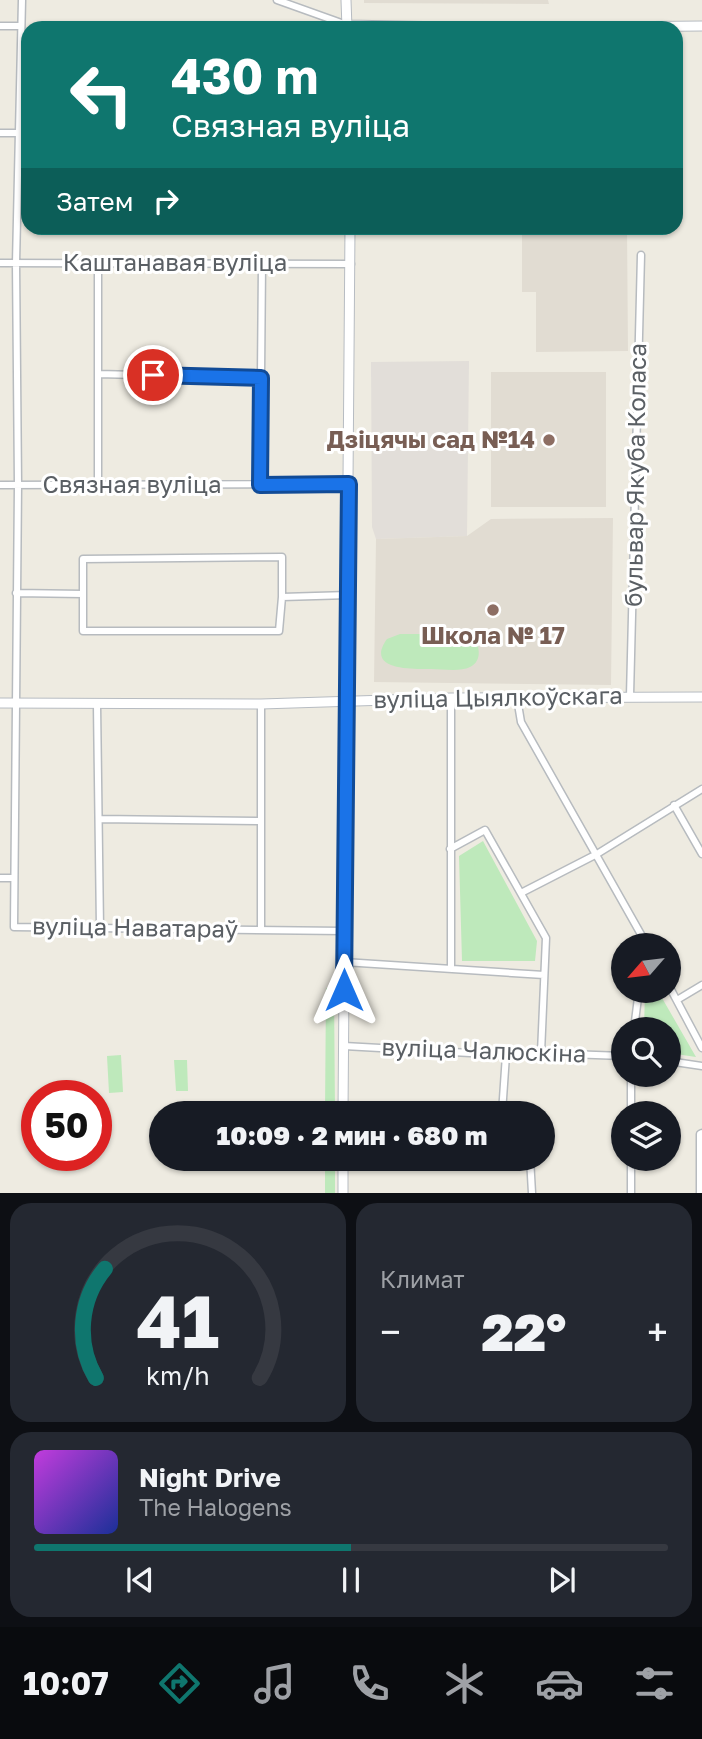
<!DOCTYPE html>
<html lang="ru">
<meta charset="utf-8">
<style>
:root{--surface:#171b24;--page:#242831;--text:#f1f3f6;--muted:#9ea1a6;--line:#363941;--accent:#0f766e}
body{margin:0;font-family:"Golos Text",sans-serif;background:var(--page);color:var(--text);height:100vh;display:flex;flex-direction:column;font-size:26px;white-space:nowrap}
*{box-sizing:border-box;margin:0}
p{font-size:23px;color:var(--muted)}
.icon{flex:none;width:38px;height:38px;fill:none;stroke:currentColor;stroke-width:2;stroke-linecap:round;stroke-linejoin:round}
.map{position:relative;height:1193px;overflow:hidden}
.side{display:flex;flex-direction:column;gap:10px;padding:10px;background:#0d0f14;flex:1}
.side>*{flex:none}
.banner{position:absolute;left:21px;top:21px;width:662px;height:214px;border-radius:21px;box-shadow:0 2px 5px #0004;background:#0f766e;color:#fff;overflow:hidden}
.needle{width:46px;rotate:242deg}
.controls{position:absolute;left:611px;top:933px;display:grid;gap:14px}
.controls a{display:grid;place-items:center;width:70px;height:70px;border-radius:50%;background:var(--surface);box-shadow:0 2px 5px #0004;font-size:35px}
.speed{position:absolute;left:21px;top:1080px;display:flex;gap:14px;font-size:35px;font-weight:700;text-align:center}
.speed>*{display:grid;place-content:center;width:91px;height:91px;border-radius:50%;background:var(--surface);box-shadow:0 2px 5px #0004;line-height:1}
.speed .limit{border:10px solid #d22;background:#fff;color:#111}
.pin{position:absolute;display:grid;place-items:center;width:60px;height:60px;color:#fff;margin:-30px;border:4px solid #fff;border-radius:50%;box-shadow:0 2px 7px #0007}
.me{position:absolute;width:77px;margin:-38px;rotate:0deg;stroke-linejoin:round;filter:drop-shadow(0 0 5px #0008)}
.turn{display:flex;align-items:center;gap:24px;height:147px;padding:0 35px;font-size:32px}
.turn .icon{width:91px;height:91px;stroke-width:2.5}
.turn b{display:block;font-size:49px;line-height:60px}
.then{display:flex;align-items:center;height:66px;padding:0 35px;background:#0003;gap:14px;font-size:26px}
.big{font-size:52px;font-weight:800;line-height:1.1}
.side .widget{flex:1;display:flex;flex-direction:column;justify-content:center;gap:10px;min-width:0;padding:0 24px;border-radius:21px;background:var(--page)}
.side .dial{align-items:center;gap:0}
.dial svg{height:182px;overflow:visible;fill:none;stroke:var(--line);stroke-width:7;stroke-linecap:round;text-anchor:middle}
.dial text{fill:var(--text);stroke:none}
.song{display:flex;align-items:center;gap:21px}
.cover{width:84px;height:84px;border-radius:10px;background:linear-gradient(135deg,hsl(290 70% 55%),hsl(230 70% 35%))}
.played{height:7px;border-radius:4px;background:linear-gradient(90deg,var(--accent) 50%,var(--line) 50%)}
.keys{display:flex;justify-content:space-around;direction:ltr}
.heat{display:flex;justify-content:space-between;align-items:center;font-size:38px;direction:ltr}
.side .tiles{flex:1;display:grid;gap:10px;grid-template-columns:1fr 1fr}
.widget:last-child{grid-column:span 2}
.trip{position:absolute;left:149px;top:1101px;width:406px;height:70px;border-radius:35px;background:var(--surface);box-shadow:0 2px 5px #0004;font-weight:800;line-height:70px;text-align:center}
.dock{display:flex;height:112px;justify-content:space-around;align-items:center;background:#090b0e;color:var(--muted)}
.dock .icon{width:49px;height:49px}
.dock .current{color:var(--accent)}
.dock b{font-size:32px;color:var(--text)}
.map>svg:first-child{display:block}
.industrial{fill:#e2ded9}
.education{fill:#e1dcd2}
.green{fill:#bee9bb}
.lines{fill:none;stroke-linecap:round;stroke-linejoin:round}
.street-casing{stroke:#b7bbbf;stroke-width:9}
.secondary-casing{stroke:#b7bcc2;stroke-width:11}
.street{stroke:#fff;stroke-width:6}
.secondary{stroke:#fff;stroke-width:9}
.route-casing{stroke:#114b97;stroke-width:18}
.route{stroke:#1a73e8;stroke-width:12}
.education-dot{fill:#8d6e63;stroke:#fff;stroke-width:2.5}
.labels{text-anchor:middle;stroke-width:6;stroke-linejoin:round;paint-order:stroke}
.street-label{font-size:24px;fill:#5a5f64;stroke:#fff}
.education-label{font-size:24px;font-weight:bold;fill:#785e54;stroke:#fff;text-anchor:end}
</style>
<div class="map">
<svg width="702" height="1193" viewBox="0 0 702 1193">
<rect width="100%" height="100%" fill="#eeebe1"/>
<path class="industrial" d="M 469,361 L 467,536 L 376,539 L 372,527 L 371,362 Z"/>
<path class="education" d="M 364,0 L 548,0 L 549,4 L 364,3 Z
M 522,228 L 627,228 L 628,351 L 536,352 L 536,292 L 522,292 Z
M 491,372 L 606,372 L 606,507 L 491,507 Z
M 613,518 L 611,685 L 374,682 L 376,539 L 467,536 L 491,519 Z"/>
<path class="green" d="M 400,634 L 462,634 L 471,637 L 477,643 C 480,652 480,662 470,667 C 460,672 443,669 431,669 C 414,669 364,671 387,639 Z
M 483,841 L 537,941 L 535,961 L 462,961 L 459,856 Z
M 326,988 L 334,989 L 335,1113 L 325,1113 Z
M 645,991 L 658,991 L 696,1057 L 669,1053 L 668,1029 L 644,1029 Z
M 121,1055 L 123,1092 L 109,1093 L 107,1056 Z
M 174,1060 L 187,1060 L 188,1091 L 176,1091 Z
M 325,1159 L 335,1159 L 335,1193 L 325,1193 Z"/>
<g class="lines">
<defs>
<path id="street" d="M 22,0 L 16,263 L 18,485 L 14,927 L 344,931
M 277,0 L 347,25
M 0,26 L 21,26
M 0,133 L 18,133
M 0,263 L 351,264
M 98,263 L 98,485
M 98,374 L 261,378
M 0,485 L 349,484
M 260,485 L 262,264
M 282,557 L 282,597 L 279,631 L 83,631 L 83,559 Z
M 16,593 L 83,594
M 282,597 L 349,595
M 630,696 L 641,255
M 451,698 L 451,969
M 517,698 L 521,722 L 647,945
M 261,704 L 261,930
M 97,705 L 100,928
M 674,805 L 702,854
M 99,819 L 261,821
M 450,849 L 485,830 L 546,938 L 541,1053
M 0,878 L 14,878
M 521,893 L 597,854 L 702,789
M 344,962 L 544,975
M 668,984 L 702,1048
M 677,1000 L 702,985
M 634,1029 L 639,990
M 344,1046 L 506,1055 L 541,1053 L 623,1056
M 668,1061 L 702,1066
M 502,1113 L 506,1055
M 631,1113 L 631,1074
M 530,1158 L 532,1193
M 631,1193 L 631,1158
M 700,1193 L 700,1134 L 702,1133"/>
<path id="secondary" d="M 346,0 L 347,28
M 347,25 L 500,28 L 702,26
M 0,703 L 261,704 L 451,698 L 702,697
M 343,1113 L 350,228
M 343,1193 L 343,1158"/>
</defs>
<use href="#street" class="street-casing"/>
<use href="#secondary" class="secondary-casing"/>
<use href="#street" class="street"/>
<use href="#secondary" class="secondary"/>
</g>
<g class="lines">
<defs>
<path id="route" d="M 153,375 L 261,378 L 260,485 L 349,484 L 344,990"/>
</defs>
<use href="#route" class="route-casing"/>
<use href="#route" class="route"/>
</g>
<g class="education-dot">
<circle cx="549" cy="440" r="7"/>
<circle cx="493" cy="610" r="7"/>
</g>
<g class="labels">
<g class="street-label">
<text x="175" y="271">Каштанавая вуліца</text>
<text transform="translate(636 475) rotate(-89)" y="8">бульвар Якуба Коласа</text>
<text x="132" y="493">Связная вуліца</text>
<text transform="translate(498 698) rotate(-1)" y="8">вуліца Цыялкоўскага</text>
<text transform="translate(135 928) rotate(1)" y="8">вуліца Наватараў</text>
<text transform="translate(484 1051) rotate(2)" y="8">вуліца Чалюскіна</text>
</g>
<g class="education-label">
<text x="535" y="448">Дзіцячы сад №14</text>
<text x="493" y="644" text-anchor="middle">Школа № 17</text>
</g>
</g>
</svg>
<div class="controls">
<a><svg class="needle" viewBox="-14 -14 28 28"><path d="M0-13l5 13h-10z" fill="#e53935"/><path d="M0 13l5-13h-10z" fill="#9ea1a6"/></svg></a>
<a><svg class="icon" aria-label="search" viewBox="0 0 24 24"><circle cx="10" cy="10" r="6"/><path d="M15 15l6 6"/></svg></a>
<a><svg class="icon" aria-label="layers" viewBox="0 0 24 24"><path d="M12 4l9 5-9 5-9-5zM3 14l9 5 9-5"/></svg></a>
</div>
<div class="speed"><div class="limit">50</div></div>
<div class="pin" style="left:153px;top:375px;background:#d93025"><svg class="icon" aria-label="arrive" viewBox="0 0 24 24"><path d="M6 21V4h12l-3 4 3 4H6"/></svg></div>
<svg class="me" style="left:344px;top:990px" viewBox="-20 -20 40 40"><path d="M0-17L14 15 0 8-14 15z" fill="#1a73e8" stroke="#fff" stroke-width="4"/></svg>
<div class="trip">10:09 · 2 мин · 680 m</div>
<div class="banner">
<div class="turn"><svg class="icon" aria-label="left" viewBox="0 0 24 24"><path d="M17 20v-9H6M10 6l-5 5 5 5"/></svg><div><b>430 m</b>Связная вуліца</div></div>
<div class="then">Затем<svg class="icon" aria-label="right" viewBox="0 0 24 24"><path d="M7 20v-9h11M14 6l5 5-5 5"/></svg></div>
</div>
</div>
<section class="side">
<div class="tiles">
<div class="widget dial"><svg viewBox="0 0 100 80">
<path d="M14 69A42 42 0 1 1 86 69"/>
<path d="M14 69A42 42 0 0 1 18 21" stroke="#0f766e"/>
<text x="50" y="56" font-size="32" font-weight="700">41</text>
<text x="50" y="72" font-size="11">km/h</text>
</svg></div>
<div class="widget"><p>Климат</p>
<div class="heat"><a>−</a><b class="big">22°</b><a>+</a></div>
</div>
<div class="widget">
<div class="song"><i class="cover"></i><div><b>Night Drive</b><p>The Halogens</p></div></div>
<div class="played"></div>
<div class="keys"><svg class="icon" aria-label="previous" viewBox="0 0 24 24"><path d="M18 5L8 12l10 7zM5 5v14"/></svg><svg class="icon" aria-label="pause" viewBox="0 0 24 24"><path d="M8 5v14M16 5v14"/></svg><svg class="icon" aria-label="next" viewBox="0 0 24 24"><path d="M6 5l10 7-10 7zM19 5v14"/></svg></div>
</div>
</div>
</section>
<nav class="dock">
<b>10:07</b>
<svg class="icon current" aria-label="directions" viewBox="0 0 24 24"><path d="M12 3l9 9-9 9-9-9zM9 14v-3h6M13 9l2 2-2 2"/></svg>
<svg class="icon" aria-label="music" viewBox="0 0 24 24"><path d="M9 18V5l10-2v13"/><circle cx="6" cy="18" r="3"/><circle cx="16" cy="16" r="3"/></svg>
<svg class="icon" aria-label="phone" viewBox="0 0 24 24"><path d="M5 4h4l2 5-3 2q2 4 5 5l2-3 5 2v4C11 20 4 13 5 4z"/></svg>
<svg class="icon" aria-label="climate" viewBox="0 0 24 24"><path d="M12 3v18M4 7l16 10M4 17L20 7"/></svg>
<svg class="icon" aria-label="car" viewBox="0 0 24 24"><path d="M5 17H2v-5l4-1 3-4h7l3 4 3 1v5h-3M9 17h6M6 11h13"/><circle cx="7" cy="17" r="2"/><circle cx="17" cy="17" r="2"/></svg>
<svg class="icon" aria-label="filters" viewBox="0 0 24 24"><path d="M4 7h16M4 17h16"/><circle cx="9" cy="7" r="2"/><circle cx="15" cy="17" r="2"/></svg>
</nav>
